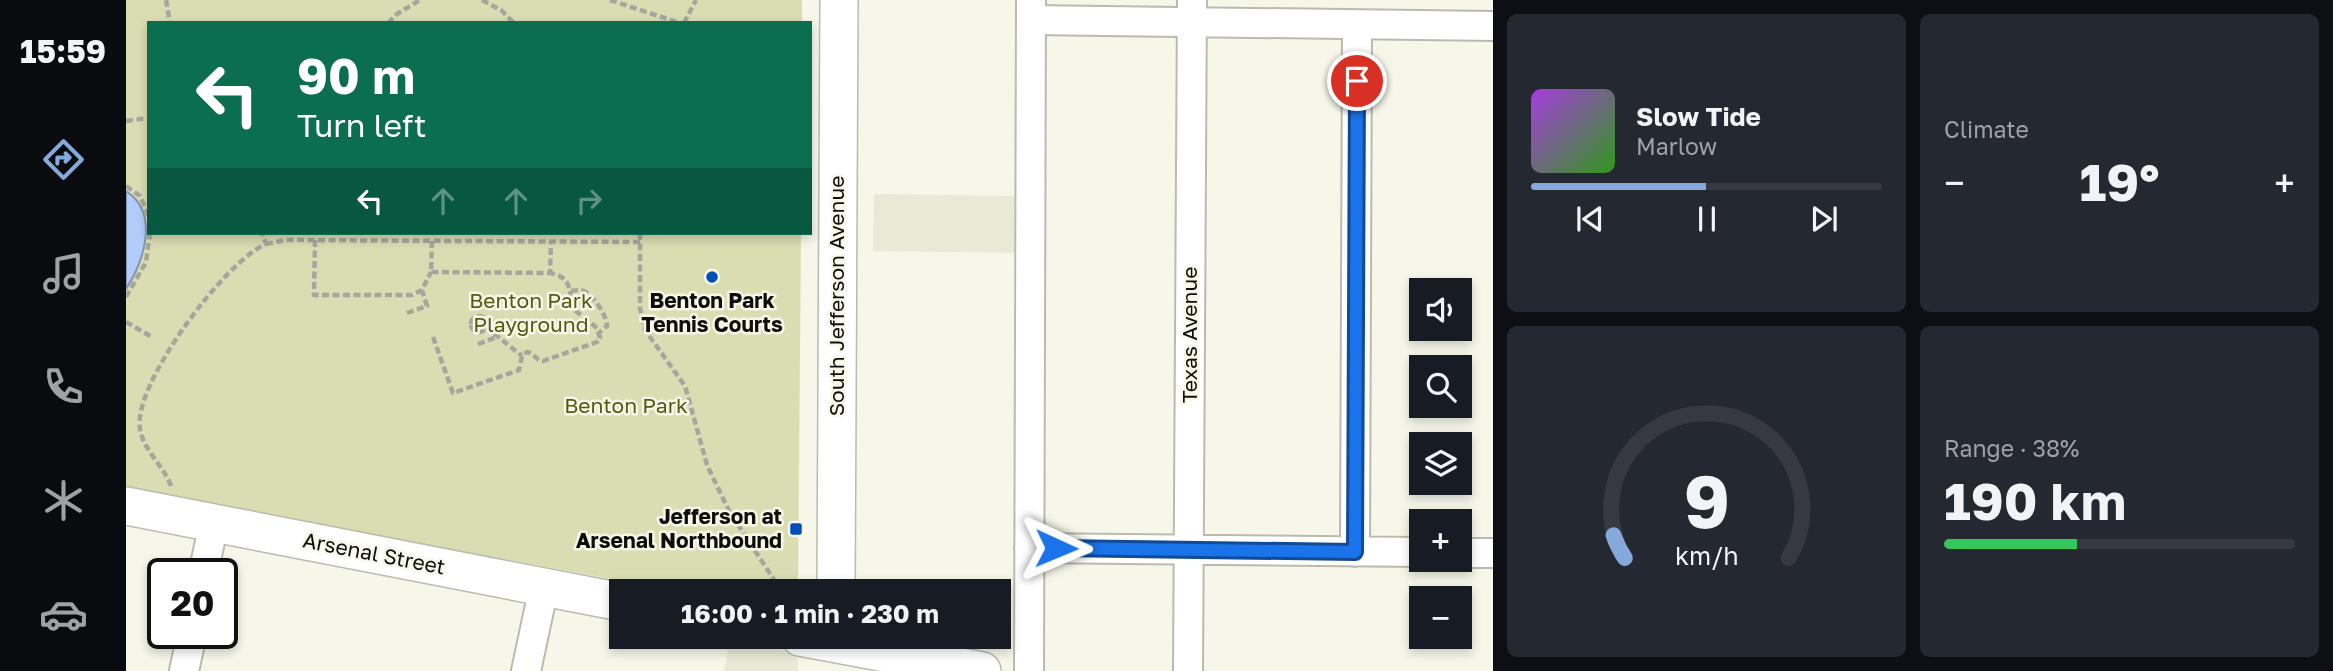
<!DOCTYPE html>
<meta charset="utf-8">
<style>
:root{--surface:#171b24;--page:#242831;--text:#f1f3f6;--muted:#9ea1a6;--line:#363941;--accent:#85a9db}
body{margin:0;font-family:"Golos Text",sans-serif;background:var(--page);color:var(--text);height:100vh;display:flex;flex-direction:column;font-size:26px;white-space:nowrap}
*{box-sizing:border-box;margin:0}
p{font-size:23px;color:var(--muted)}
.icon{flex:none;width:38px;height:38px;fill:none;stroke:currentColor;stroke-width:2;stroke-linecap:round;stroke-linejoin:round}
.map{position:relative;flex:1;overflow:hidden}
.drawer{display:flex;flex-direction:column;gap:14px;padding:14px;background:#0d0f14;width:840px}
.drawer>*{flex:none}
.hud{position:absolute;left:21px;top:21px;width:665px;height:214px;border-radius:0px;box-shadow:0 4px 10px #0003;background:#0b6e4f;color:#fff;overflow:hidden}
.buttons{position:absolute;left:1283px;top:278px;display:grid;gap:14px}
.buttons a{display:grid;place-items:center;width:63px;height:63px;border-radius:0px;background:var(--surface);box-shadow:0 4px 10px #0003;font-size:35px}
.speed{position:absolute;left:21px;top:558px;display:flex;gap:14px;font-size:35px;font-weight:700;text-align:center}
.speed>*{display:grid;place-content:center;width:91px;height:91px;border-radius:50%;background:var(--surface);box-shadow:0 4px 10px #0003;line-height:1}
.speed .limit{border:4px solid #111;border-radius:10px;background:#fff;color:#111}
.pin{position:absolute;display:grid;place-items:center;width:60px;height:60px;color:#fff;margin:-30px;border:4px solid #fff;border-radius:50%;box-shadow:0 2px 7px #0007}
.me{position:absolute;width:77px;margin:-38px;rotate:91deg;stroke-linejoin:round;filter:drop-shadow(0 0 5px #0008)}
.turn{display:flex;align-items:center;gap:24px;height:147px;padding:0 35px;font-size:32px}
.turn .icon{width:91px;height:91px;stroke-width:2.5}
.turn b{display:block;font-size:49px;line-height:60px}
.lanes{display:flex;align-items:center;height:66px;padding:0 35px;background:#0003;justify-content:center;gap:35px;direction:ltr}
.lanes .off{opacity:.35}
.big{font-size:52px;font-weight:700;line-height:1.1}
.drawer .widget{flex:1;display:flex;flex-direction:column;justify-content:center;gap:10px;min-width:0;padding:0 24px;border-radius:10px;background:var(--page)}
.drawer .dial{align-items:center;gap:0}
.dial svg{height:182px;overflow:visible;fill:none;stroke:var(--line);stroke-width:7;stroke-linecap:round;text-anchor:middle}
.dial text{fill:var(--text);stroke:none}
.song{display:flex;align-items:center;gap:21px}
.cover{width:84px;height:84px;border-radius:10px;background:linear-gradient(135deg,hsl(280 70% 55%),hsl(110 70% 35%))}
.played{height:7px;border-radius:4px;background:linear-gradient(90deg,var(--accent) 50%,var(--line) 50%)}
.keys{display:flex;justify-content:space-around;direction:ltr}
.heat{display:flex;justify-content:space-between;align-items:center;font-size:38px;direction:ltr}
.charge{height:10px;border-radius:5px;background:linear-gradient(90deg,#34c759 38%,var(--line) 0)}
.drawer .tiles{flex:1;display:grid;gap:14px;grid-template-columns:repeat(2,1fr)}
.trip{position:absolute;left:483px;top:579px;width:402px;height:70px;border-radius:0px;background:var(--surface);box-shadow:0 4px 10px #0003;font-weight:700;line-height:70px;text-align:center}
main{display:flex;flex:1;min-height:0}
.menu{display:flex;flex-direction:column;width:126px;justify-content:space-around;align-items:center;background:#090b0e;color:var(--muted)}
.menu .icon{width:49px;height:49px}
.menu .on{color:var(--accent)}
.menu b{font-size:32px;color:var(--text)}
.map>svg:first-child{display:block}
.built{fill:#e9ead5}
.green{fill:#dadcb2}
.water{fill:#b2cdf9;stroke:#8194b1;stroke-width:2}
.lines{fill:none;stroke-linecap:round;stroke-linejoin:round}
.minor-casing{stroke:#babbad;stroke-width:32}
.major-casing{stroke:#babbad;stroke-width:40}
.path{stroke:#a6a79c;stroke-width:4.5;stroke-dasharray:7 3.5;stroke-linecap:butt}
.minor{stroke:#fff;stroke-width:28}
.major{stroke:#fff;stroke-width:37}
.route-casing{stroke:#114b97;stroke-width:18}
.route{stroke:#1a73e8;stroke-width:12}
.poi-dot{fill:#024fb9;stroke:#f6f7e9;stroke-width:2.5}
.labels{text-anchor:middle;stroke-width:5;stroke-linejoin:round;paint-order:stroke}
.street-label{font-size:21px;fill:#0e0e0a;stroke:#f6f7e9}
.park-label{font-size:21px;fill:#58590e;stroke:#f6f7e9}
.poi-label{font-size:21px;font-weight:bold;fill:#0e0e0a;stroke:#f6f7e9}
</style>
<main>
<nav class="menu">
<b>15:59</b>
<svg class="icon on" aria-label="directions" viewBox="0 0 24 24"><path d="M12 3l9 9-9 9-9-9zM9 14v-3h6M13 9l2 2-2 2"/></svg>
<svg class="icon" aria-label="music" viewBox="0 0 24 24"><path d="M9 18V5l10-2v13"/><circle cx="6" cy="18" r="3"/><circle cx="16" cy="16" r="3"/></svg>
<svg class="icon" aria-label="phone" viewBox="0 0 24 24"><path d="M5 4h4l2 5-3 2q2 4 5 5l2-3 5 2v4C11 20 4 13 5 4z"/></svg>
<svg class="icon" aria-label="climate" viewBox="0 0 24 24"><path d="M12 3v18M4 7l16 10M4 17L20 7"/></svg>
<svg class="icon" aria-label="car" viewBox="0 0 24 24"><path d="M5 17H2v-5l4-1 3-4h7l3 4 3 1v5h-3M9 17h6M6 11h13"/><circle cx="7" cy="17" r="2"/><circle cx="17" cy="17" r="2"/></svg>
</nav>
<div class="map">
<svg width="1367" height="671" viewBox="0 0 1367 671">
<rect width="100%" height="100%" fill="#f6f7e9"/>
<path class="built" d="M 748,194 L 895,196 L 894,253 L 747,251 Z
M 604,642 L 665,652 L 672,660 L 672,671 L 598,671 Z"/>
<path class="green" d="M 0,0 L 676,0 L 676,23 L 23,23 L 23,233 L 675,233 L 672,591 L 549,591 L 0,488 Z"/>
<path class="water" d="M 0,191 C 34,213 18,261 0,289 Z"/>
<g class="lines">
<defs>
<path id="minor" d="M 905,20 L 1367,26
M 903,548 L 1295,552
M 1229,552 L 1231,26
M 1334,553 L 1367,553
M 77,574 L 88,523
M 58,671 L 66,634
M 400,671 L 418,587
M 903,671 L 905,0
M 1062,671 L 1066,0"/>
<path id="major" d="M 0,506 L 495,602
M 710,592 L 713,0
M 674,637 L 856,671"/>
</defs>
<use href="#minor" class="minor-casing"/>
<use href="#major" class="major-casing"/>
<path class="path" d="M 40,0 L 44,23
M 356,0 L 375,10 L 388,23
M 484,0 L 554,23
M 262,23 L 271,14 L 294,0
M 558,23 L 570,0
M 0,121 L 23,118
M 0,186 L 14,196 L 23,217
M 514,233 L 514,308 L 519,330 L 559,386 L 581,465 L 603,511 L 656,592
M 189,240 L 188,295 L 286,295 L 296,290 L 305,272
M 306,241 L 305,272 L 424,273 L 425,241
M 140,244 L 160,240 L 514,242
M 445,291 C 450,290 453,290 458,291 C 468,296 481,316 481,326 L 474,332
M 0,297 L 20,262 L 24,233
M 281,313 L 301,306 L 296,290
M345 324a8 8 0 1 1 16 0a8 8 0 1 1-16 0Z
M 0,322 L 26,337
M 517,326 L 529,325
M 360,327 L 396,356
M 307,337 L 327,393 L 393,370 L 396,356 L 401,352 C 409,353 410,361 417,361 L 471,342 L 474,338 L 471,328 L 445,307 C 444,289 445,277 424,273
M 352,344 L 371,337
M 45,486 C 38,466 17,450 14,429 C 6,385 100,260 140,244 L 136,233"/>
<use href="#minor" class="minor"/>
<use href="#major" class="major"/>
</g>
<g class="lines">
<defs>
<path id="route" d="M 930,548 L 1229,552 L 1231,81"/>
</defs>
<use href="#route" class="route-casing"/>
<use href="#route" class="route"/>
</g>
<g class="poi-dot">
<circle cx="586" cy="277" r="7"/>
<rect x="663" y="522" width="14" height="14" rx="3.5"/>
</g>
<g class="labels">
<g class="street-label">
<text transform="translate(711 296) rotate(-90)" y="7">South Jefferson Avenue</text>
<text transform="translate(1064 335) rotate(-90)" y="7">Texas Avenue</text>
<text transform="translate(248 554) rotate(11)" y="7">Arsenal Street</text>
</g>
<g class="park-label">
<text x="405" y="308">Benton Park<tspan x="405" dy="24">Playground</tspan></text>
<text x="500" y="413">Benton Park</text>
</g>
<g class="poi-label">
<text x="586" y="308">Benton Park<tspan x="586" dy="24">Tennis Courts</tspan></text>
<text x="656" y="524" text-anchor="end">Jefferson at<tspan x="656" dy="24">Arsenal Northbound</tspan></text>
</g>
</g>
</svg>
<div class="buttons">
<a><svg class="icon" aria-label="sound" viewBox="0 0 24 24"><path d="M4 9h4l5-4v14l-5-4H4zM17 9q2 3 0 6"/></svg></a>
<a><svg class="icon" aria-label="search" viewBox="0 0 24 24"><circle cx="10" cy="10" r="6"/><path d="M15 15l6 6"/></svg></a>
<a><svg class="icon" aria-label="layers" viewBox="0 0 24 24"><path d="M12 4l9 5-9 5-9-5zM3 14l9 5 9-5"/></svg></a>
<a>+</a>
<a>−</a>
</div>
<div class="speed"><div class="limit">20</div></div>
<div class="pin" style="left:1231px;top:81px;background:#d93025"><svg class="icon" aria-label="arrive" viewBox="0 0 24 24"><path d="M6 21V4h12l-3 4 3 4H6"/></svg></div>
<svg class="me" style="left:930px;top:548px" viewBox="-20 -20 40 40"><path d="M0-17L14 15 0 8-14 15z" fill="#1a73e8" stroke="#fff" stroke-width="4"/></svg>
<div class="trip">16:00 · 1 min · 230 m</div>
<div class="hud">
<div class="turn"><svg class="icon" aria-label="left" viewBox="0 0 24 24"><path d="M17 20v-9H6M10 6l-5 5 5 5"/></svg><div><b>90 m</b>Turn left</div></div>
<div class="lanes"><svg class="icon" aria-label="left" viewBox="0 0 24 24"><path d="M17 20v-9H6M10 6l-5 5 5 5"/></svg><svg class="icon off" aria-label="ahead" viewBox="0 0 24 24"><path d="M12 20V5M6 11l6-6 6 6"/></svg><svg class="icon off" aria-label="ahead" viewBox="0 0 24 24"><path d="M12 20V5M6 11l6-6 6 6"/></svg><svg class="icon off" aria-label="right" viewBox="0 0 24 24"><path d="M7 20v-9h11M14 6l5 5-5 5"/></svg></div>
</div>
</div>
<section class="drawer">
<div class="tiles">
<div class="widget">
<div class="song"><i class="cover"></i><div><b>Slow Tide</b><p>Marlow</p></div></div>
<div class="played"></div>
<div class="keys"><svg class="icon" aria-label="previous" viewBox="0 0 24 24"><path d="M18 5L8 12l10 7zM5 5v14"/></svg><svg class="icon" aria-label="pause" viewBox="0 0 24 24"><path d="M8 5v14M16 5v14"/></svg><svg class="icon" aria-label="next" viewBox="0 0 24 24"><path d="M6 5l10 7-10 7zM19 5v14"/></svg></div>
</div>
<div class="widget"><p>Climate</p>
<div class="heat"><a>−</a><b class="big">19°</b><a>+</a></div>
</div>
<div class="widget dial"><svg viewBox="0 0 100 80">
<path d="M14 69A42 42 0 1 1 86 69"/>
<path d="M14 69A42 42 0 0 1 9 59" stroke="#85a9db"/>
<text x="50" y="56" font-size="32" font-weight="700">9</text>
<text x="50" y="72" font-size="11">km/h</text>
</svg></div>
<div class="widget"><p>Range · 38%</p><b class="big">190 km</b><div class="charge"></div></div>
</div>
</section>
</main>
